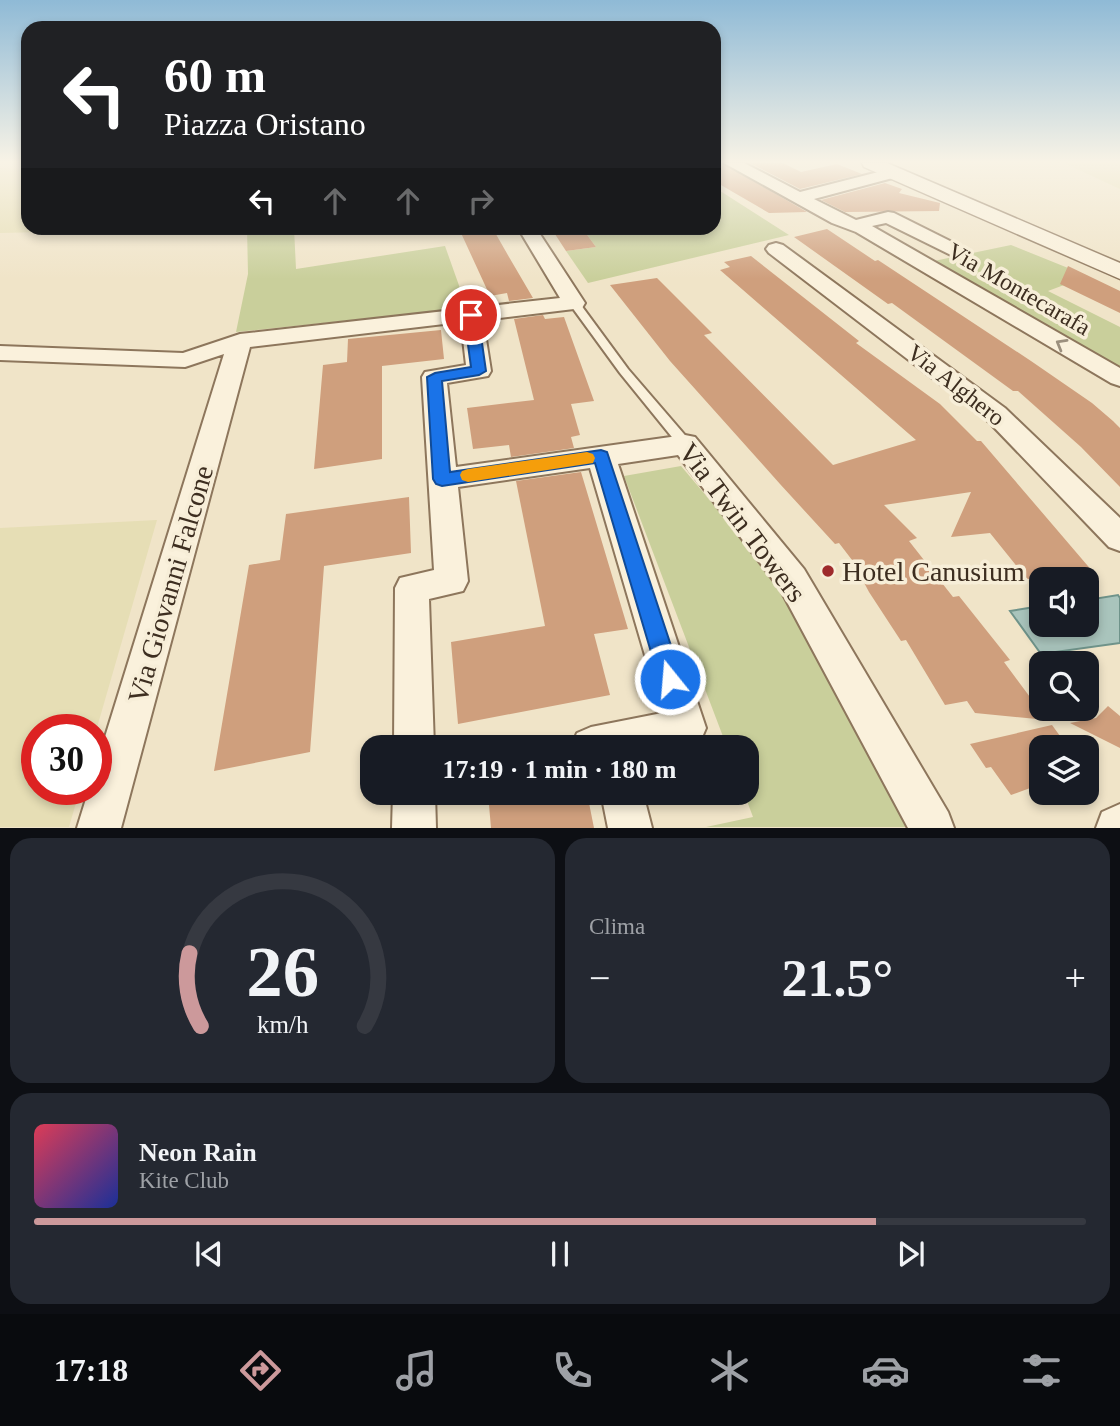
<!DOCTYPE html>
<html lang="it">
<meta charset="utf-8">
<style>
:root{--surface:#171b24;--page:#242831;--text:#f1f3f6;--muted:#9ea1a6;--line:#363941;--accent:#cc999b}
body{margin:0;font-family:"Times New Roman",serif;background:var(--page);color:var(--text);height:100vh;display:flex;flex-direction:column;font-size:26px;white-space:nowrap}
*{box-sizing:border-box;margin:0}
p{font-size:23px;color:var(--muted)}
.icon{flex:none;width:38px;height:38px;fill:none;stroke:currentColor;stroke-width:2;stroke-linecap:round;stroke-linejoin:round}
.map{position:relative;height:828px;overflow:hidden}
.panel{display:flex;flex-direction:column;gap:10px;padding:10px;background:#0d0f14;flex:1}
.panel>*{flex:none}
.top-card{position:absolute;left:21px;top:21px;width:700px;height:214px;border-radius:21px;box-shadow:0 4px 10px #0003;background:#202124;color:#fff;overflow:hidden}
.controls{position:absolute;left:1029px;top:567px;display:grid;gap:14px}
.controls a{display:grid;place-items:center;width:70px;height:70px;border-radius:14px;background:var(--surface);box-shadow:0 4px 10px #0003;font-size:35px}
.speed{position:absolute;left:21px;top:714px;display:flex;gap:14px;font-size:35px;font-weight:700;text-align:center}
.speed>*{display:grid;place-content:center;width:91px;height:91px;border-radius:50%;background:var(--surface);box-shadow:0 4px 10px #0003;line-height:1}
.speed .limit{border:10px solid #d22;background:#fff;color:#111}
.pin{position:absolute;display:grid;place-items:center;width:60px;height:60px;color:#fff;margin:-30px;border:4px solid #fff;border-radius:50%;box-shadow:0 2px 7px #0007}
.me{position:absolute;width:77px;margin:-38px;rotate:343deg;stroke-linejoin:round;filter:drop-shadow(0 0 5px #0008)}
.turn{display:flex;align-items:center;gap:24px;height:147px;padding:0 28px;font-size:32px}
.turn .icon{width:91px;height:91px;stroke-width:2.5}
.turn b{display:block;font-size:49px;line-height:60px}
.lanes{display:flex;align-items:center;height:66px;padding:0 28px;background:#0003;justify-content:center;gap:35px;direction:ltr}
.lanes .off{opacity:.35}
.big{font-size:52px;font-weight:700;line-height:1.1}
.panel .tile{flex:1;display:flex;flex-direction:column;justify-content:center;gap:10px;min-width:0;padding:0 24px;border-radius:21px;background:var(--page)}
.panel .dial{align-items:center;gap:0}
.dial svg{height:182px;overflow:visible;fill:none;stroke:var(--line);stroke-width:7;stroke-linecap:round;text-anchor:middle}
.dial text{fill:var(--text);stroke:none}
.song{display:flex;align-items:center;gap:21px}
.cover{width:84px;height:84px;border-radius:10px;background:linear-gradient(135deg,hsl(350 70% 55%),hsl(230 70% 35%))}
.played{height:7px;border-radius:4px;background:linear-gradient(90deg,var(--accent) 80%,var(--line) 80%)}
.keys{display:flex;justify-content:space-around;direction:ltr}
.heat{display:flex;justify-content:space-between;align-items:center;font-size:38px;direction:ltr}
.panel .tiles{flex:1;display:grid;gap:10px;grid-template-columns:1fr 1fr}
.tile:last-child{grid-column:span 2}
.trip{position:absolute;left:360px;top:735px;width:399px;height:70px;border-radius:21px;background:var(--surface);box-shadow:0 4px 10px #0003;font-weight:700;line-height:70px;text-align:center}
.tabs{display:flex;height:112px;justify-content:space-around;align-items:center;background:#090b0e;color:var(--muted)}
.tabs .icon{width:49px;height:49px}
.tabs .current{color:var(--accent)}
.tabs b{font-size:32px;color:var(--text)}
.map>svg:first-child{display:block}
.farmland{fill:#e6deb5}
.green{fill:#c9cf9b}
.water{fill:#a9c4bc;stroke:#6f938a;stroke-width:2}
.building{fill:#cf9f7d}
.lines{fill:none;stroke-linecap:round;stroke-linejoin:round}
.service-casing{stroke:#8d765c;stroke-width:4}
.minor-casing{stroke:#8d765c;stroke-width:4}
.tertiary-casing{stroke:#8d765c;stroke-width:3}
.service{fill:#faf1dc;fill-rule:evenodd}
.minor{fill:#faf1dc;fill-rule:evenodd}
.tertiary{fill:#faf1dc;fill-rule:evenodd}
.oneway{stroke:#9c907e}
.route{fill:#1a73e8;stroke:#114b97;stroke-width:2}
.slow{fill:#f59e0b}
.poi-dot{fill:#9e2a2b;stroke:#f7eed8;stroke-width:2.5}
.labels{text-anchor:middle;stroke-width:7;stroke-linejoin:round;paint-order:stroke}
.street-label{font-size:24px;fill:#3d2e20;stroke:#f7eed8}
.near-street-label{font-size:28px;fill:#3d2e20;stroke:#f7eed8}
.near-poi-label{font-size:28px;fill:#3d2e20;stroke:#f7eed8;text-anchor:start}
</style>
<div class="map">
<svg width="1120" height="828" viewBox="0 0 1120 828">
<rect width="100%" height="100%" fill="#f0e4c8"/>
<path class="farmland" d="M 1064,163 L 1120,163 L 1120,189 Z
M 0,168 L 28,169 L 28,228 L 87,228 L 86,231 L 0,233 Z
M 157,520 L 96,731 L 37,730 L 37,789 L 80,789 L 69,827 L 0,827 L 0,528 Z"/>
<path class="green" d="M 714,187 L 789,235 L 588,283 L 566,251 L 596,247 L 582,228 L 714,228 Z
M 247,228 L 294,228 L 296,269 L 445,246 L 467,308 L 236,332 L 248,274 Z
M 1011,245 L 1088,276 L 1048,291 L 1120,327 L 1120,368 L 934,261 Z
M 681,466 L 773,575 L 907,827 L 706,827 L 753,817 L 744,793 L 747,793 L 747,747 L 727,747 L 624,476 Z"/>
<path class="water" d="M 1118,595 L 1120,598 L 1120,643 L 1041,654 L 1010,611 L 1041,606 L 1041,625 L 1087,625 L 1087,600 Z"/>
<path class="building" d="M 714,163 L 722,163 L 807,212 L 769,213 L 714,181 Z
M 750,163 L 783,163 L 801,172 L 837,164 L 862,174 L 800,189 Z
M 885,183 L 902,189 L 899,193 L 940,203 L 939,211 L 845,212 L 821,200 Z
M 551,228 L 582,228 L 596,247 L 566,251 Z
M 493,229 L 509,257 L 533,298 L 509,301 L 507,293 L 490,296 L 461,233 Z
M 827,229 L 875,261 L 878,260 L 1031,361 L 1092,403 L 1113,421 L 1120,428 L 1120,487 L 1081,447 L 1018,391 L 1013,391 L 892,303 L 888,304 L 794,237 Z
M 751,256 L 859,341 L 856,343 L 940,404 L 977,441 L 981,441 L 1099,579 L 1027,579 L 990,533 L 951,537 L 971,492 L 884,505 L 917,538 L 909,541 L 953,597 L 959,596 L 1010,660 L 1004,662 L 1047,720 L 975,713 L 967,701 L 945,705 L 906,640 L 901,641 L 869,592 L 852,560 L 839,543 L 835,544 L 780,484 L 670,361 L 610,285 L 657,278 L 712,333 L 704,335 L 833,465 L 916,440 L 720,270 L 730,267 L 724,262 Z
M 1068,266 L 1120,291 L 1120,313 L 1060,284 Z
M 543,315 L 545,319 L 564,317 L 594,401 L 571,404 L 580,435 L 571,437 L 574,448 L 511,457 L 509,445 L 473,449 L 467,408 L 534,400 L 514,319 Z
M 441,330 L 444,359 L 382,366 L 382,459 L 314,469 L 323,365 L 347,362 L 348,339 Z
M 581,472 L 628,629 L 594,634 L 610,695 L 458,724 L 451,642 L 545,626 L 516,481 Z
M 409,497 L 411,553 L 324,566 L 310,752 L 214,771 L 249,565 L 280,560 L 286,514 Z
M 1108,706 L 1120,716 L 1120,748 L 1070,723 L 1096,718 Z
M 1052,725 L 1068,747 L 1041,747 L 1041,784 L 1011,795 L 991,767 L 986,768 L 970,744 Z
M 548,793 L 587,793 L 594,828 L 491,828 L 489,805 Z"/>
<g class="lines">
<defs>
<path id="service" d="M 574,300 L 578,301 L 628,369 L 690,441 L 691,444 L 690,447 L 680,447 L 620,373 L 569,303 Z"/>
<path id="minor" d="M 724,163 L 744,163 L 800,192 L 894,168 L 900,170 L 902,173 L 900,176 L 814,199 L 856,220 L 888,212 L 894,213 L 964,248 L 967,252 L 957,258 L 886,223 L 872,226 L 1120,368 L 1120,386 L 1111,383 L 856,232 L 832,223 Z
M 518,228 L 536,228 L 585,303 L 582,308 L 574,309 L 483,320 L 491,371 L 488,376 L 447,383 L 456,467 L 685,435 L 695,437 L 804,569 L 948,812 L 954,828 L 908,828 L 780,589 L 678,455 L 618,464 L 706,728 L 700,742 L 688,747 L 571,747 L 577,733 L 591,727 L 662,713 L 590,468 L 458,487 L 468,581 L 463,591 L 429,599 L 434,747 L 394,747 L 395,588 L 400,578 L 434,570 L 422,377 L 425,372 L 466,365 L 461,322 L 250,347 L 121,828 L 77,828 L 89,789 L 96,789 L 96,766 L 224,354 L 185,367 L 0,360 L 0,346 L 183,353 L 240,334 L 560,298 Z
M 776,243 L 783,245 L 1005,408 L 1120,518 L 1120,551 L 1109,547 L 987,420 L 769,253 L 766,249 L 769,245 Z
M 393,793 L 435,793 L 436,828 L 392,828 Z
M 601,793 L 643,793 L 652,828 L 608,828 Z
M 1120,804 L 1120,828 L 1096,828 L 1102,812 Z"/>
<path id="tertiary" d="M 862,163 L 887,163 L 1120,263 L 1120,279 L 864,167 Z"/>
</defs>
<use href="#service" class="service-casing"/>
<use href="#minor" class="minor-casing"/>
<use href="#tertiary" class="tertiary-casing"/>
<use href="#service" class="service"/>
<use href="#minor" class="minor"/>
<use href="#tertiary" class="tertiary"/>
</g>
<defs><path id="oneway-chevron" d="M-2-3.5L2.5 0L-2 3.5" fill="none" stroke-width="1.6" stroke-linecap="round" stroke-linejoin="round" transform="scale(1.75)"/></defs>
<use class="oneway" href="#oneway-chevron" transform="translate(1061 344) rotate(-150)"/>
<linearGradient id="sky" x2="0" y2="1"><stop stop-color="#8fbad6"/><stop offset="0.58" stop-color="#f8f3e6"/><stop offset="1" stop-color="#f8f3e6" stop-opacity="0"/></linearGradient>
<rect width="1120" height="279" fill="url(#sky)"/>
<path class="route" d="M 471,311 L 478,315 L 486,371 L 479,375 L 442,381 L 450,472 L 601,450 L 607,452 L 682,679 L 679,686 L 670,690 L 662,686 L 659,679 L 595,463 L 442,486 L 436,484 L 433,479 L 427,377 L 435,373 L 471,367 L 464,315 Z"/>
<path class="slow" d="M 587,452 L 593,454 L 595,458 L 593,463 L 468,482 L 462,480 L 460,475 L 462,471 L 468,469 Z"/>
<circle class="poi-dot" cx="828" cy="571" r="7"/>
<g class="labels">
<g class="street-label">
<text transform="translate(1019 289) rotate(30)" y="8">Via Montecarafa</text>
<text transform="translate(956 385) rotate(38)" y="8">Via Alghero</text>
</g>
<g class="near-street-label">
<text transform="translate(743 522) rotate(53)" y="10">Via Twin Towers</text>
<text transform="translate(170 584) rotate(-74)" y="10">Via Giovanni Falcone</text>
</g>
<g class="near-poi-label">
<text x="842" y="581">Hotel Canusium</text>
</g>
</g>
</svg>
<div class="controls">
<a><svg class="icon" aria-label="sound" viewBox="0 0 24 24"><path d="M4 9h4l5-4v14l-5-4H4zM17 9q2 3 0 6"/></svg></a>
<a><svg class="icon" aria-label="search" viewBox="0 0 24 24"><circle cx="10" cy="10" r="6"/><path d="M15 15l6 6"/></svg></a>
<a><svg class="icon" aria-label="layers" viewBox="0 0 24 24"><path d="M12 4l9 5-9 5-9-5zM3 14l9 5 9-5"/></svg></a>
</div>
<div class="speed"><div class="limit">30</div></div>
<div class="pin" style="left:471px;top:315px;background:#d93025"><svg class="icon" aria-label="arrive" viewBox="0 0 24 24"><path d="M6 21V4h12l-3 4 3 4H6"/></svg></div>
<svg class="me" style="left:670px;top:679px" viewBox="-20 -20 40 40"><circle r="17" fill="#1a73e8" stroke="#fff" stroke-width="3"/><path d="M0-11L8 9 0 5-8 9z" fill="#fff"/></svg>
<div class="trip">17:19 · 1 min · 180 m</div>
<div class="top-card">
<div class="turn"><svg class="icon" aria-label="left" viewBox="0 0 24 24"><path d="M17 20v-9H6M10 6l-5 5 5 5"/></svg><div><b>60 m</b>Piazza Oristano</div></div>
<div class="lanes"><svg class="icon" aria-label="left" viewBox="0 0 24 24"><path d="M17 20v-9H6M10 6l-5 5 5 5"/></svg><svg class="icon off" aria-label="ahead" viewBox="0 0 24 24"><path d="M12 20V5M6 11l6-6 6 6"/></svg><svg class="icon off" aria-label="ahead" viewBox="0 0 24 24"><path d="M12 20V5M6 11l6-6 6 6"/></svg><svg class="icon off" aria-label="right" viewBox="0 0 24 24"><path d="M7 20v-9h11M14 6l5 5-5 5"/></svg></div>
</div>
</div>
<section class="panel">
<div class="tiles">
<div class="tile dial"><svg viewBox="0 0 100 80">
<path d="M14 69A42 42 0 1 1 86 69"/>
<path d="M14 69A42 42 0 0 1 9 37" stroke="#cc999b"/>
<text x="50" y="56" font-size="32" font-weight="700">26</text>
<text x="50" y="72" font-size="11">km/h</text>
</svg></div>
<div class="tile"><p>Clima</p>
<div class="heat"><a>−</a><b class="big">21.5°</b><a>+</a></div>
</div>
<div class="tile">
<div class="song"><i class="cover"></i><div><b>Neon Rain</b><p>Kite Club</p></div></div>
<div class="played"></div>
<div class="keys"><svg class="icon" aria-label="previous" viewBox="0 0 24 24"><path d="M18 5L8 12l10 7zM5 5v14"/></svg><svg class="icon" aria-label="pause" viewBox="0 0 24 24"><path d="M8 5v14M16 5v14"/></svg><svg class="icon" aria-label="next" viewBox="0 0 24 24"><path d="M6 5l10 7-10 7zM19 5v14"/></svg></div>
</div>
</div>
</section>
<nav class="tabs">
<b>17:18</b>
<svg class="icon current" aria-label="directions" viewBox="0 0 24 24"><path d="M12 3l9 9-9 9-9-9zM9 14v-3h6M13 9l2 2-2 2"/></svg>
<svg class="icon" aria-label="music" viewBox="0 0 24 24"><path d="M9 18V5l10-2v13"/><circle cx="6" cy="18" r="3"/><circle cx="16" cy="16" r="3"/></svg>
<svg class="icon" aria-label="phone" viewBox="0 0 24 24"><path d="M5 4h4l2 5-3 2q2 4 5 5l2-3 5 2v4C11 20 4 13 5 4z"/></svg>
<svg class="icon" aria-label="climate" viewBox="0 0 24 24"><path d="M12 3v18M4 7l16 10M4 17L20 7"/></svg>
<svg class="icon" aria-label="car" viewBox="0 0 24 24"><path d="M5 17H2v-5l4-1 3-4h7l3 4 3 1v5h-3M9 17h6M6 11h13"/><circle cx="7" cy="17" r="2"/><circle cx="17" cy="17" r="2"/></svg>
<svg class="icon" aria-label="filters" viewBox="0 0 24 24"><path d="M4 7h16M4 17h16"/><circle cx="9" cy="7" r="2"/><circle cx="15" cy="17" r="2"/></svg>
</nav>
